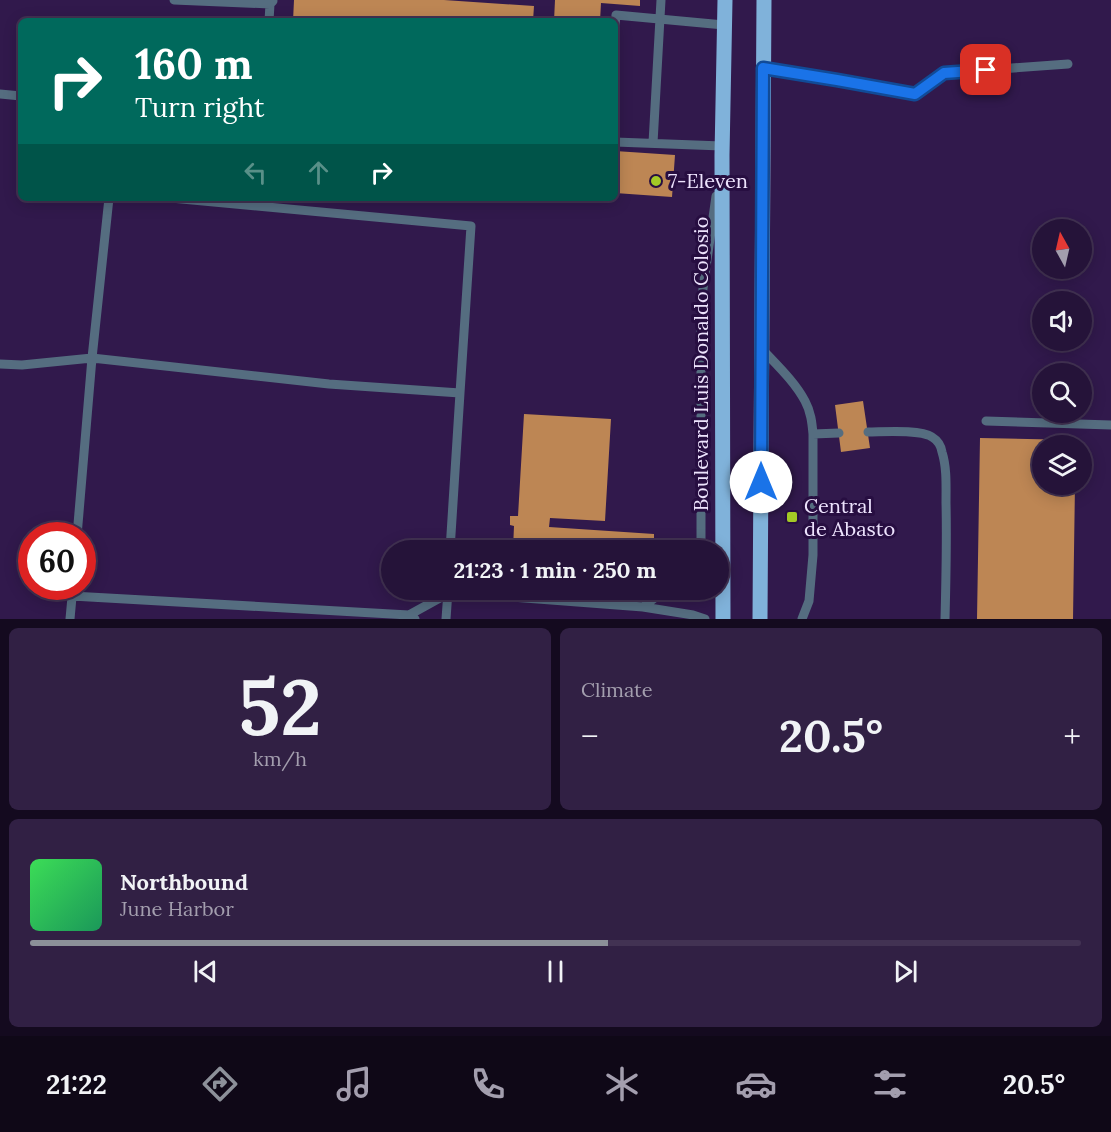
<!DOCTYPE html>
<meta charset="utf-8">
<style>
:root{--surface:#251339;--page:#312044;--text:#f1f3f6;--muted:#a39eae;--line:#423253;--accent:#8c9099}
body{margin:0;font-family:Lora,serif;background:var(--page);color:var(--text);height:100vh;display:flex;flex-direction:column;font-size:22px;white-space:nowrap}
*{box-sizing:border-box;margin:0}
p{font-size:20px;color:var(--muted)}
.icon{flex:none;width:33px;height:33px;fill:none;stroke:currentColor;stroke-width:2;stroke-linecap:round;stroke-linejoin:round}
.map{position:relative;height:619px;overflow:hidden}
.panel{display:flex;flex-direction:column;gap:9px;padding:9px;background:#140a1f;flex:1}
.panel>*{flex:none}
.hud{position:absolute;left:18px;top:18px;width:600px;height:183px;border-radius:9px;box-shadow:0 3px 15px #0003,0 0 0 2px var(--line);background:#00695c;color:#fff;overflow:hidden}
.needle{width:39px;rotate:352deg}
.fabs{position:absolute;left:1032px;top:219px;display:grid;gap:12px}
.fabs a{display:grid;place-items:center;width:60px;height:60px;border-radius:50%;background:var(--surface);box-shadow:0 3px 15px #0003,0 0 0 2px var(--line);font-size:30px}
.speed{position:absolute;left:18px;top:522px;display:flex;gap:12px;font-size:30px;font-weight:700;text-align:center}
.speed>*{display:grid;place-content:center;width:78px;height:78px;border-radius:50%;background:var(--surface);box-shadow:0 3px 15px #0003,0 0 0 2px var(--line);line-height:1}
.speed .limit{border:9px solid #d22;background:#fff;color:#111}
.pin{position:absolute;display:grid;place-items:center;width:51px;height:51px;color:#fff;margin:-26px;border-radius:12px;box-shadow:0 3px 9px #0006}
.me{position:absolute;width:66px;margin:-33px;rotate:0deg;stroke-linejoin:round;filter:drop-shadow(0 0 4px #0008)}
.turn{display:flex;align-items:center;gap:21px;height:126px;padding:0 18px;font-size:27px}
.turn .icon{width:78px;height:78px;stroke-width:2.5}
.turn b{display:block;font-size:42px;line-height:51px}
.lanes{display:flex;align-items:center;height:57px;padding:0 18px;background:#0003;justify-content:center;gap:30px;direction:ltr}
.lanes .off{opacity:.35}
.big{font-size:45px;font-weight:700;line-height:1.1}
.panel .tile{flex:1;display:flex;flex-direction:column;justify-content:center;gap:9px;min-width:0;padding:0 21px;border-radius:9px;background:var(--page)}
.panel .dial{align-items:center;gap:0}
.dial b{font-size:78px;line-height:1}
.song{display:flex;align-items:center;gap:18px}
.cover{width:72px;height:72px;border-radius:9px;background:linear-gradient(135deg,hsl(130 70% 55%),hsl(150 70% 35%))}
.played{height:6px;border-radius:3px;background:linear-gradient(90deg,var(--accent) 55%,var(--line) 55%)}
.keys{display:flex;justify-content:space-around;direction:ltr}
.heat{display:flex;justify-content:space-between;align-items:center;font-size:33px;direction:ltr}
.panel .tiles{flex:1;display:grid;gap:9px;grid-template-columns:1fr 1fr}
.tile:last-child{grid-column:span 2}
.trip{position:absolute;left:381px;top:540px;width:348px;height:60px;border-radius:30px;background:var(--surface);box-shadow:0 3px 15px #0003,0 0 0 2px var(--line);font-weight:700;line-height:60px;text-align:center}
.tabs{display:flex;height:96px;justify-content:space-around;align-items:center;background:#0f0817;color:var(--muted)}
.tabs .icon{width:42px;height:42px}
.tabs .current{color:var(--accent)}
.tabs b{font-size:27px;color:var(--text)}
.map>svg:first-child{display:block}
.building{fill:#bd8654}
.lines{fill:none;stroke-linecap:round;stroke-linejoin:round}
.lane{stroke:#556d80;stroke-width:9}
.primary{stroke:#80b2da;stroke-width:15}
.route-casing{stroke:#114b97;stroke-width:15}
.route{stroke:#1a73e8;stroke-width:10}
.poi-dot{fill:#a3c926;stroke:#270e41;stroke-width:2}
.labels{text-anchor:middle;stroke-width:6;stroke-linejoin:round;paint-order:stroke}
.poi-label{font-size:20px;fill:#ede3fd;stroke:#270e41;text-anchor:start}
.street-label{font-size:20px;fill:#ede3fd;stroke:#270e41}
</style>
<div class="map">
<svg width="1111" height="619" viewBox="0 0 1111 619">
<rect width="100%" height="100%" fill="#31194c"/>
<path class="building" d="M 294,0 L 444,0 L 534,6 L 533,21 L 293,21 Z
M 555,0 L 640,0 L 640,6 L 601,3 L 600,21 L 554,21 Z
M 615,151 L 675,155 L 672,197 L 615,193 Z
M 863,401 L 870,448 L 841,452 L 835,405 Z
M 524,414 L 611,419 L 605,521 L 550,518 L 549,527 L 654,534 L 654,550 L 513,549 L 514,526 L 510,525 L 510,516 L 518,516 Z
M 980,438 L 1075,440 L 1075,446 L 1042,446 L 1042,484 L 1075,484 L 1073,619 L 977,619 Z"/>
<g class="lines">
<path class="lane" d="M 174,0 L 270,4
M 269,21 L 270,4 L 273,1
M 615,26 L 616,15 L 724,25
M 763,68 L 837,80 L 915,94 L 944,73 L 1068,64
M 0,94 L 21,96
M 615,142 L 722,146
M 653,143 L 661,0
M 171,198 L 471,226 L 460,393
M 762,349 C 777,365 795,382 805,401 C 811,412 812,423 813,434 L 813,555 L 809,601 L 802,619
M 0,364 L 22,365 L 92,358 L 329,384 L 460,393 L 450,550
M 986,421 L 1111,425
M 868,432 C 883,432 920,429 932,437 C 937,440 941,446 942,452 C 947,468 946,486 946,503 C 947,541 946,580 945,619
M 813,434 L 839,433
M 77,536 L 92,358 L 109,198
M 697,550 L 701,546 L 701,303 L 716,196
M 72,596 L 409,615 L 415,619
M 643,607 L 665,590
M 409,615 L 447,594 L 497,596 L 643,607 L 693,615 L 705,619
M 70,619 L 73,586
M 446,619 L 448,591"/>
<path class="primary" d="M 723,619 L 722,155 L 725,0
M 760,619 L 764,0"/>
</g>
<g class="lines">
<defs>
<path id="route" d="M 761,482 L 763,68 L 837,80 L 915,94 L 944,73 L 986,70"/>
</defs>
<use href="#route" class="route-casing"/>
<use href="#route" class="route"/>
</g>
<g class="poi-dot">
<circle cx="656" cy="181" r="6"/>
<rect x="786" y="511" width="12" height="12" rx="3"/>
</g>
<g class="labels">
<g class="poi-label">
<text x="668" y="188">7-Eleven</text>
<text x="804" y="513">Central<tspan x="804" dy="23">de Abasto</tspan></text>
</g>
<g class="street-label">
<text transform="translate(701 364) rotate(-90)" y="7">Boulevard Luis Donaldo Colosio</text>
</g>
</g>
</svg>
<div class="fabs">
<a><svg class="needle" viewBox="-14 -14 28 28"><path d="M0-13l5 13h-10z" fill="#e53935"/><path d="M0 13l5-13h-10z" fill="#a39eae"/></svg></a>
<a><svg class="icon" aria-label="sound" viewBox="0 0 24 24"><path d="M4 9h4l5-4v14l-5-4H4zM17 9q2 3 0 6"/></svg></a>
<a><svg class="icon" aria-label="search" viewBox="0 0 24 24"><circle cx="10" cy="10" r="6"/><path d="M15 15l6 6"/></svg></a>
<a><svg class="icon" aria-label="layers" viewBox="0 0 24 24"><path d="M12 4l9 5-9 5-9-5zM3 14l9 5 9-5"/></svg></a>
</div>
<div class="speed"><div class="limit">60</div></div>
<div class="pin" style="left:986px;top:70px;background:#d93025"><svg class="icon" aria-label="arrive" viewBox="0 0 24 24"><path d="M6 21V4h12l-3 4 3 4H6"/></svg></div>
<svg class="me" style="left:761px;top:482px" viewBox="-20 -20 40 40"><circle r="19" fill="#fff"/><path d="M0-13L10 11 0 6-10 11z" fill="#1a73e8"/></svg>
<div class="trip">21:23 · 1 min · 250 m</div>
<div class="hud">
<div class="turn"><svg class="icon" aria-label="right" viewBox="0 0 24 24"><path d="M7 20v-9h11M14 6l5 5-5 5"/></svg><div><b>160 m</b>Turn right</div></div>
<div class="lanes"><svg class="icon off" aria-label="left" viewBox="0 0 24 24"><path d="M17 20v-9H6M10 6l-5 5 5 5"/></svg><svg class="icon off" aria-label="ahead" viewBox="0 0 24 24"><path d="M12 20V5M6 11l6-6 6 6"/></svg><svg class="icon" aria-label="right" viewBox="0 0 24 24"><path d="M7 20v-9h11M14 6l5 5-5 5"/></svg></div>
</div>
</div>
<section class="panel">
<div class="tiles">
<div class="tile dial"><b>52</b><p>km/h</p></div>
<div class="tile"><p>Climate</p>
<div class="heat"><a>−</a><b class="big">20.5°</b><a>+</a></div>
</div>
<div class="tile">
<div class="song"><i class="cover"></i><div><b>Northbound</b><p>June Harbor</p></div></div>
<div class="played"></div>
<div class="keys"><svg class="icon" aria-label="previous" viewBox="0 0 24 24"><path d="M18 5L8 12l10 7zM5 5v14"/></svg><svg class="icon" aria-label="pause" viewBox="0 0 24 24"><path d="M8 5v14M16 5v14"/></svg><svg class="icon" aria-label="next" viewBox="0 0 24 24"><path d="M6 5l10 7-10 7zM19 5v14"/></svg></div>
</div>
</div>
</section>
<nav class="tabs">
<b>21:22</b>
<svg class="icon current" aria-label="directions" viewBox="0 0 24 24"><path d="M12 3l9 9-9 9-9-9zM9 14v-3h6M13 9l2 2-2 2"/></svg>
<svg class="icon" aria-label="music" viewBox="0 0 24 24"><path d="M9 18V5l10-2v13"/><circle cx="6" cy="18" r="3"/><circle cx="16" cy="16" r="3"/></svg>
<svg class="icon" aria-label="phone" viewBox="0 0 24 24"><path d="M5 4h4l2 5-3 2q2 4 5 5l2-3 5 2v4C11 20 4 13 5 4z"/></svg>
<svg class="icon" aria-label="climate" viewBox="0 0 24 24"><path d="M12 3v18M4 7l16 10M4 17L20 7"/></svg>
<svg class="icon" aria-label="car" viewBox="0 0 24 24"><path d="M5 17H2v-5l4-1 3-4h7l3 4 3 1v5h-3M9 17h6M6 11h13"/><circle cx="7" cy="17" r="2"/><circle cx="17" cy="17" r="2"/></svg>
<svg class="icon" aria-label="filters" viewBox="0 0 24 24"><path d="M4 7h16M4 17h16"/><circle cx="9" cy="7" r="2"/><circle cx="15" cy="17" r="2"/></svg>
<b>20.5°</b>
</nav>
